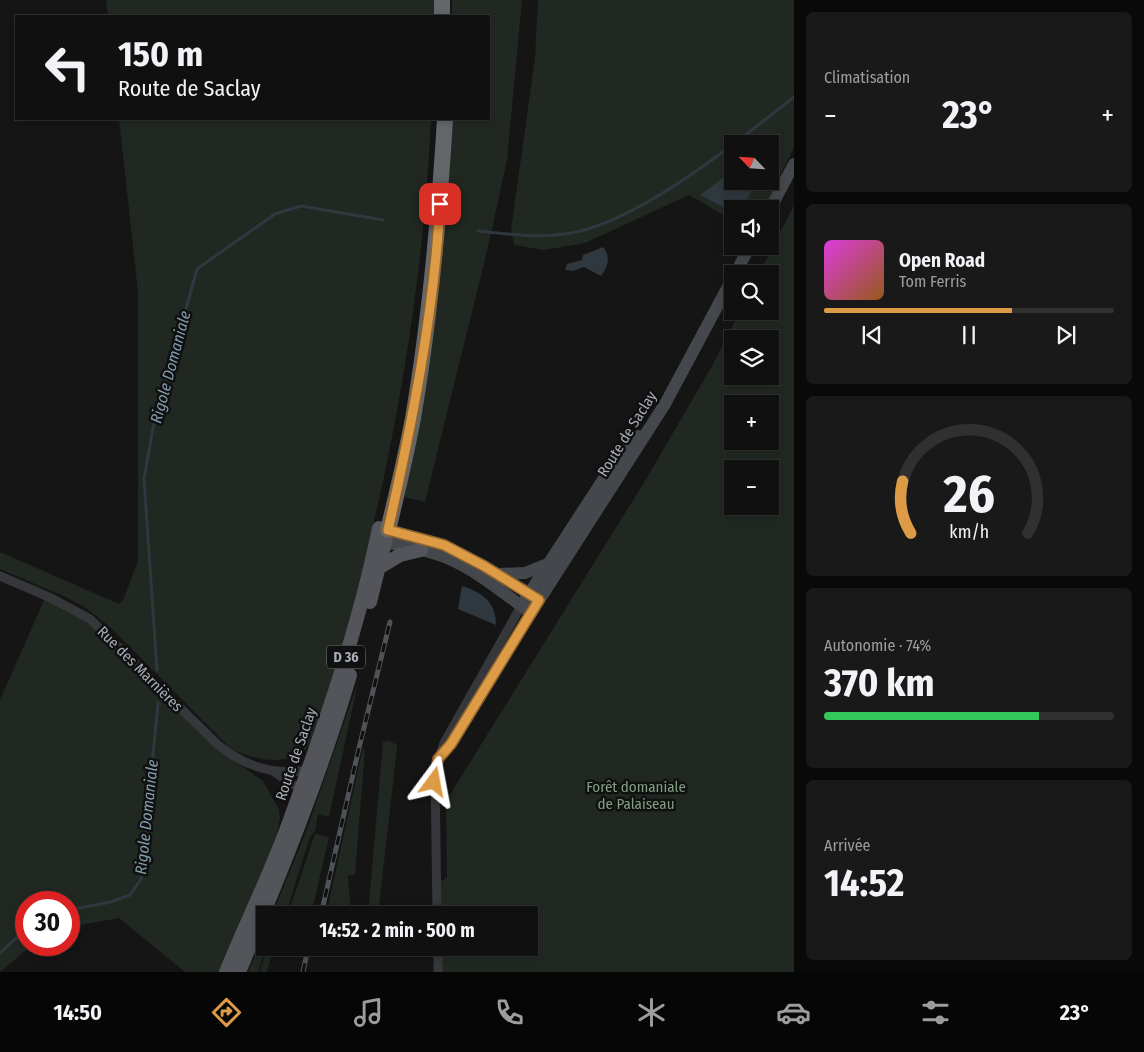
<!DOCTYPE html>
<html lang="fr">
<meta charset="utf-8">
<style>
:root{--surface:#101010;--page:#191919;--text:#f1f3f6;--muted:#9c9d9f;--line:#303030;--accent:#de9b45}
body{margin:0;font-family:"Fira Sans Condensed",sans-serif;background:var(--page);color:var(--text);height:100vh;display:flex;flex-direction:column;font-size:19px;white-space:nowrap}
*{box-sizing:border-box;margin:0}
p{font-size:16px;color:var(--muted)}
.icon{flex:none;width:28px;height:28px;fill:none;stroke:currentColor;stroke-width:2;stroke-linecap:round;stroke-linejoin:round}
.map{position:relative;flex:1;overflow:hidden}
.panel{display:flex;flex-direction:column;gap:12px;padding:12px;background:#090909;width:350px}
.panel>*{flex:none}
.guide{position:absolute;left:15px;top:15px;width:475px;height:105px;border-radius:0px;box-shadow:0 2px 8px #0003,0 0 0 1px var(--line);background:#101010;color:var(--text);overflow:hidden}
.needle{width:32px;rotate:295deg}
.fabs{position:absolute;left:724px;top:135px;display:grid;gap:10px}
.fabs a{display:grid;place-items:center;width:55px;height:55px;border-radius:0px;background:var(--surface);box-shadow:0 2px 8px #0003,0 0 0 1px var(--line);font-size:25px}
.speed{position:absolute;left:15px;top:891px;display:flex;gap:10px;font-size:25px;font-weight:700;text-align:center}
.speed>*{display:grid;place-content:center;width:65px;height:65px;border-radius:50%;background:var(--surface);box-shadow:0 2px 8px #0003,0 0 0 1px var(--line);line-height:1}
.speed .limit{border:8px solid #d22;background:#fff;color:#111}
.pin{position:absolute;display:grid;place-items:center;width:42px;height:42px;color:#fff;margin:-21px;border-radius:10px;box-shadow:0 2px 8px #0006}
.me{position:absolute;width:55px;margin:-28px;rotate:13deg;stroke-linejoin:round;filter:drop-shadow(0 0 4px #0008)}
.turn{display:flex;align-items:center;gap:18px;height:105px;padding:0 20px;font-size:22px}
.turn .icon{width:65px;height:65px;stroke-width:2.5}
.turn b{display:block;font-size:35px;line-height:42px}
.big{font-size:38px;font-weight:700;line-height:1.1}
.panel .tile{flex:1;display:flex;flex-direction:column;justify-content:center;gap:8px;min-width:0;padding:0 18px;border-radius:8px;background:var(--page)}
.panel .dial{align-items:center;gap:0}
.dial svg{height:130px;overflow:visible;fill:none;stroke:var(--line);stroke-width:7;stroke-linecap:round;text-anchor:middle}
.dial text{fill:var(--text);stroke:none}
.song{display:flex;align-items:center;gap:15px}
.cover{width:60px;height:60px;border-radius:8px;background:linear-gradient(135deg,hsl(300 70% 55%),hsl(30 70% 35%))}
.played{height:5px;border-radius:2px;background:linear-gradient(90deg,var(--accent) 65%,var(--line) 65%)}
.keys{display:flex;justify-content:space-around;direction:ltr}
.heat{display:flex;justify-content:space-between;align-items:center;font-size:28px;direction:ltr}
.charge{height:8px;border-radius:4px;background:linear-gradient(90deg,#34c759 74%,var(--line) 0)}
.trip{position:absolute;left:256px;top:906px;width:282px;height:50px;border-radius:0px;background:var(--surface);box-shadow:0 2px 8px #0003,0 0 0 1px var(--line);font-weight:700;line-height:50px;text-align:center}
.tabs{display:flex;height:80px;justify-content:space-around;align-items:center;background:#060606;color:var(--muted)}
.tabs .icon{width:35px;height:35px}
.tabs .active{color:var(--accent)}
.tabs b{font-size:22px;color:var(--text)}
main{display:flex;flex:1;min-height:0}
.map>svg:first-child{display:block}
.green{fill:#212822;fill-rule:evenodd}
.water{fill:#2f383e}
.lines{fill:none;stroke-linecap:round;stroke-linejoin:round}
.stream{stroke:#2f383e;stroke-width:3}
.minor{stroke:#36373b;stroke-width:9}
.secondary{stroke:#44474b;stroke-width:12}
.primary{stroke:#53555a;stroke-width:14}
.motorway{stroke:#63666b;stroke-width:16}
.rail-casing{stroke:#4f5256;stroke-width:5}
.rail{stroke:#101011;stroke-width:3;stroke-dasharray:9;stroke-linecap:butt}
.route-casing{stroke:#90652d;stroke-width:12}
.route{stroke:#de9b45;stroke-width:9}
.labels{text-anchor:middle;stroke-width:5;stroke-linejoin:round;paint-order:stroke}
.shield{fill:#101011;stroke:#7a7e84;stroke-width:1}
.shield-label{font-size:14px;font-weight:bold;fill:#a8adb5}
.street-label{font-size:15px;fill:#a8adb5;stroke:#101011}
.park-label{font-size:15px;fill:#829e81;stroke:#101011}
.water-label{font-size:16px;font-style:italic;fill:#839dac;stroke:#101011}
</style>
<main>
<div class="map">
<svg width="794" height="972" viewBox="0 0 794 972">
<rect width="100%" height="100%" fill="#151516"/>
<path class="green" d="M 106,0 L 434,0 L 434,16 L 108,16 Z
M 452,0 L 522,0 L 507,160 L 488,247 L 425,502 L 404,497 L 449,119 L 489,119 L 489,16 L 452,16 Z
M 538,0 L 794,0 L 794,147 L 764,209 L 732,209 L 732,220 L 689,195 L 585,243 L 544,250 L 514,245 L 511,230 L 535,58 ZM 732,144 L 770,144 L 770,181 L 732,181 Z
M 119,119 L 431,119 C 423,291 393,460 348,625 C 340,654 332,681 323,709 C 319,720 316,734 310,744 C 293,769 251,760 230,748 L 111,628 L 86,608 L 68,598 L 0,569 L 0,552 L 119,604 L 124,598 L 138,561 L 138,292 Z
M 794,205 L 794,972 L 440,972 L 440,948 L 530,948 L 530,915 L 439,915 L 439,883 L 447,877 L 446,801 L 645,481 L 712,366 L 740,311 L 770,311 L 770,274 L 759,274 ZM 732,339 L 770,339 L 770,376 L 732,376 ZM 732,404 L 770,404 L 770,441 L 732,441 ZM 732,469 L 770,469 L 770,506 L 732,506 Z
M 45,598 L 84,620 L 106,637 L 219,750 L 263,781 L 279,809 L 280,818 L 276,839 L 221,972 L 185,972 L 119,918 L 69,927 L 69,902 L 26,902 L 26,945 L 32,945 L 0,972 L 0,700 Z
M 358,682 L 329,817 L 318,814 L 315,831 L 310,837 L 287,910 L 272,915 L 307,829 Z
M 389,741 L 397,745 L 397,748 L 378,915 L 368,915 L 383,742 Z
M 363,748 L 365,749 L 355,874 L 348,876 L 351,915 L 326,915 Z
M 315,834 L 329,837 L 311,915 L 278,915 L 289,911 Z
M 265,932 L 266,948 L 258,972 L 248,972 Z
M 267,948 L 273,948 L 267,972 L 260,972 Z"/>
<path class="water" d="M 732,171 L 732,181 L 757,181 L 741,209 L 732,209 L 732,212 L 700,195 Z
M 603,247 C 611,256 608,267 601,276 L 584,267 L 573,271 L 565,270 L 567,264 L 582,260 L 583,255 Z
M 462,586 C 483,593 496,602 496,625 L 458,609 Z"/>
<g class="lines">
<path class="stream" d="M 734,144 L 794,97
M 478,231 C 507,234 536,238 565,234 C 619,227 690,177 732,145
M 157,670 L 144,479 L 153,428 L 197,269 L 275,214 L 301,206 L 383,220
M 69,910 L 111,902 L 130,895 L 141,879 L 158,703
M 0,953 L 26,929"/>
<path class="minor" d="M 0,576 L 51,598 L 90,619 L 217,744 C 244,766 276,777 311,769
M 442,755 L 451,744 L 531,613
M 273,771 L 304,792
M 437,915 L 435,771 L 444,743 L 521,606
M 438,948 L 438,972"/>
<path class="secondary" d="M 770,209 L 794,164
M 735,274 L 750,246
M 381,528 L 444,545 L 484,566 L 535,597
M 376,541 C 400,545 425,549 447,558 C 478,571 504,594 531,613 L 665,404 L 732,279
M 499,574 L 525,573 L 550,563
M 521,606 L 610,469 L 638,436"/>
<path class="primary" d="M 380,567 L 400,555 L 421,550
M 370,602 L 388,530
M 226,972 C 246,923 270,875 288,825 C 324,728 358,630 379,528
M 239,972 C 280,875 320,777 350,675"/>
<path class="motorway" d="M 442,0 L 442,16
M 388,530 C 397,493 406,455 413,418 C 430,319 439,219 445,119"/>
<defs>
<path id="rail" d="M 321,915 L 359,748 L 390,622
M 303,972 L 308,948"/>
</defs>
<use href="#rail" class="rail-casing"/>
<use href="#rail" class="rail"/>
</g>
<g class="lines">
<defs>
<path id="route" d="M 434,782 L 438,759 L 451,744 L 539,600 L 484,566 L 444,545 L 388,530 C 412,423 434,314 440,204"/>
</defs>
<use href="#route" class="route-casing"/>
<use href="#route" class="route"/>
</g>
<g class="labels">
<rect class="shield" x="327" y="645.5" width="38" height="23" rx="4"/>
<g class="shield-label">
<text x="346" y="662">D 36</text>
</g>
<g class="street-label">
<text transform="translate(627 434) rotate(-58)" y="5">Route de Saclay</text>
<text transform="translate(140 669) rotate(45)" y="5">Rue des Marnières</text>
<text transform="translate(296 754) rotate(-71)" y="5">Route de Saclay</text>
</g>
<g class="park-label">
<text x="636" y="792">Forêt domaniale<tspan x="636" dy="17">de Palaiseau</tspan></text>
</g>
<g class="water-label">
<text transform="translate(170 367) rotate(-75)" y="6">Rigole Domaniale</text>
<text transform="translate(146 817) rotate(-84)" y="6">Rigole Domaniale</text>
</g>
</g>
</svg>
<div class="fabs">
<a><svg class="needle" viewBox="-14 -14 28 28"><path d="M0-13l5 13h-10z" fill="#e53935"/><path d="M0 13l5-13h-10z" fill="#9c9d9f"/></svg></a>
<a><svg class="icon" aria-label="sound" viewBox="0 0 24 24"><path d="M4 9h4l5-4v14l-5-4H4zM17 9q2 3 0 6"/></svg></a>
<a><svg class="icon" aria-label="search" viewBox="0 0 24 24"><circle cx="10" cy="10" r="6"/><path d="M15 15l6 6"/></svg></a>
<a><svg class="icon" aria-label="layers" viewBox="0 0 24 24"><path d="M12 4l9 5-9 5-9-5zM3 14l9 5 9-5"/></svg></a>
<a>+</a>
<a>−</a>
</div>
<div class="speed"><div class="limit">30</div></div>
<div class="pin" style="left:440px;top:204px;background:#d93025"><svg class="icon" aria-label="arrive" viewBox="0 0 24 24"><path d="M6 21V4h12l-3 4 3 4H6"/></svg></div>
<svg class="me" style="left:434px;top:782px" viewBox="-20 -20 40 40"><path d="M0-17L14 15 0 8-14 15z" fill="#de9b45" stroke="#fff" stroke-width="4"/></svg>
<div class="trip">14:52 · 2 min · 500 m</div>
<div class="guide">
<div class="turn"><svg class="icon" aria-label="left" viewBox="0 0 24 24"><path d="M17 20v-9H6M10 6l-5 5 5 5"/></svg><div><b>150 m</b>Route de Saclay</div></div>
</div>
</div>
<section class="panel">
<div class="tile"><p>Climatisation</p>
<div class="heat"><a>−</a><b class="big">23°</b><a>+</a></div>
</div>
<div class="tile">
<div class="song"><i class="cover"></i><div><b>Open Road</b><p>Tom Ferris</p></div></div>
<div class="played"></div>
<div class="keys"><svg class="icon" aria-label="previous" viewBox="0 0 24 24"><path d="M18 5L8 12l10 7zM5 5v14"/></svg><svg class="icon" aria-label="pause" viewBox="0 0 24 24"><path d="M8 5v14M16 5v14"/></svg><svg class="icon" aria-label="next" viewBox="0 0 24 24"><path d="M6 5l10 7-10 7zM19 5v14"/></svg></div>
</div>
<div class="tile dial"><svg viewBox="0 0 100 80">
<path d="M14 69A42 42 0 1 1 86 69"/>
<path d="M14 69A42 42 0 0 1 9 37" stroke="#de9b45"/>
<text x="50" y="56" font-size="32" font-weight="700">26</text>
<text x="50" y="72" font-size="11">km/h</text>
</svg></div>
<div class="tile"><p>Autonomie · 74%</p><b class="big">370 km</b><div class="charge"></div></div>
<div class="tile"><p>Arrivée</p><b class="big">14:52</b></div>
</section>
</main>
<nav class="tabs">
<b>14:50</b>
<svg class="icon active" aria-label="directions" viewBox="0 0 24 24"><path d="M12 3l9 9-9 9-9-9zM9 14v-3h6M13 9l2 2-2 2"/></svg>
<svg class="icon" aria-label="music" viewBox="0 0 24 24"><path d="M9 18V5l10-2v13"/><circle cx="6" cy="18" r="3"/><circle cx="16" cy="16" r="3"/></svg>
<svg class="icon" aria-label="phone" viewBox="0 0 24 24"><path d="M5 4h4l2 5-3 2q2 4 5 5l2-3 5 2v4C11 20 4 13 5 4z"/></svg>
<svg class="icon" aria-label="climate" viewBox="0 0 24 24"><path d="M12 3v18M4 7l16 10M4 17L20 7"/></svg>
<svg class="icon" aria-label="car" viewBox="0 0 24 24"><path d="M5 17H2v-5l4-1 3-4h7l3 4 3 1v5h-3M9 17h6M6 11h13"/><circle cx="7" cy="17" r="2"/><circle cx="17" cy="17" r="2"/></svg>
<svg class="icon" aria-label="filters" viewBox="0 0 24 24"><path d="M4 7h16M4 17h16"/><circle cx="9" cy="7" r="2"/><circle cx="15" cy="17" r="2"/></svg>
<b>23°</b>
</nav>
